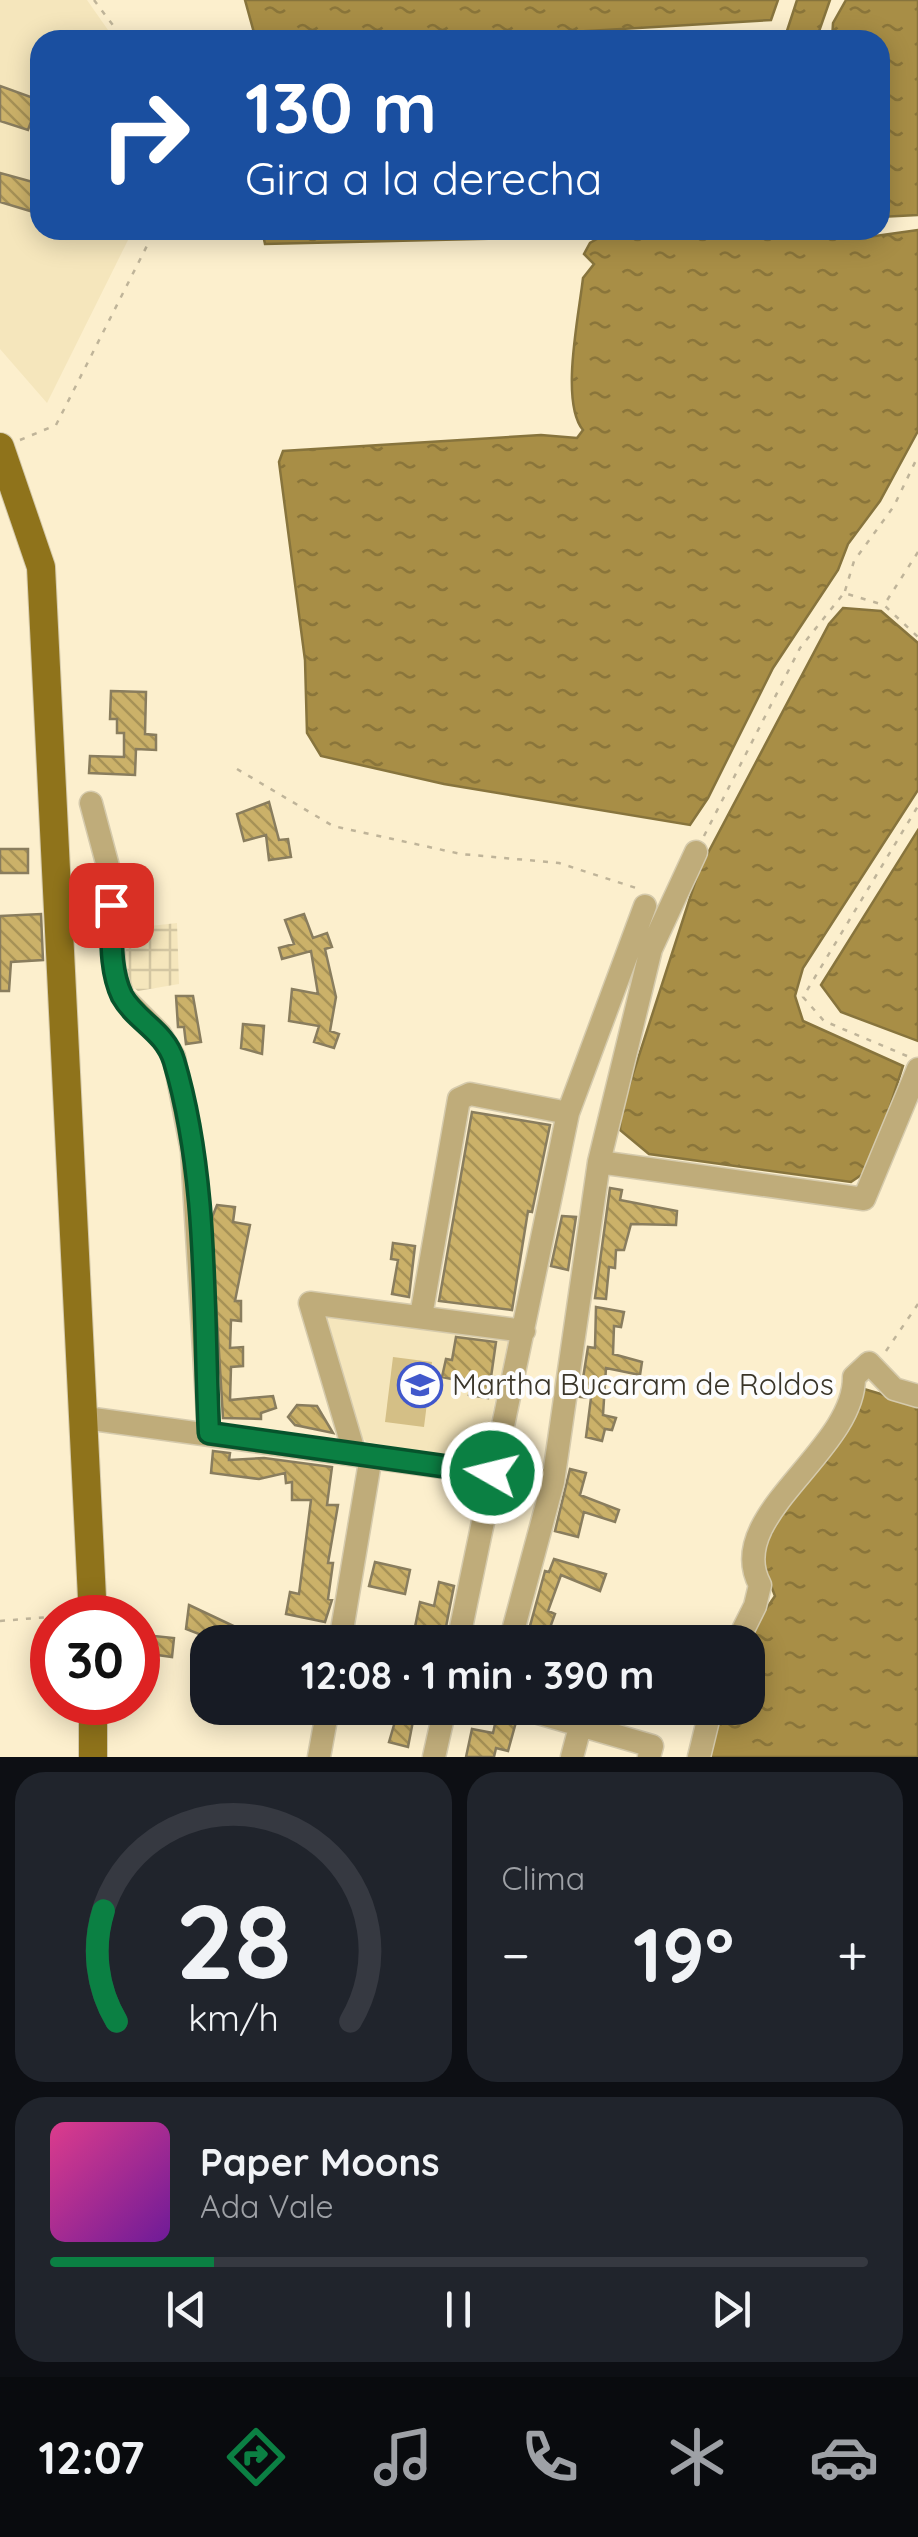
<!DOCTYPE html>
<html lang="es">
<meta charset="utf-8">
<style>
:root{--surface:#171b24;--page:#20242c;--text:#f1f3f6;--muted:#9ea1a6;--line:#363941;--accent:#0b8043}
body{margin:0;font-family:Quicksand,sans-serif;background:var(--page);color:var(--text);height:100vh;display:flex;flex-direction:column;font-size:38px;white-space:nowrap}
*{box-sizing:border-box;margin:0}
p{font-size:32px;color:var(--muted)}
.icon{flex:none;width:55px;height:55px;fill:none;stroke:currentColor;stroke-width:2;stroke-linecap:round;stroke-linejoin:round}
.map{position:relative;height:1757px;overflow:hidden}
.panel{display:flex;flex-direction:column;gap:15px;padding:15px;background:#0d0f14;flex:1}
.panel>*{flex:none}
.guide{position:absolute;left:30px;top:30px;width:860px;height:210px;border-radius:30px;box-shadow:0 5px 25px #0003;background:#1a4fa0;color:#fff;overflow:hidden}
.speed{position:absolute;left:30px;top:1595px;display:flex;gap:20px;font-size:50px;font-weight:700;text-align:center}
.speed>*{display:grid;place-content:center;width:130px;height:130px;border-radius:50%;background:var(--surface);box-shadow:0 5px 25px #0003;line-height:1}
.speed .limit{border:15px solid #d22;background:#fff;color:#111}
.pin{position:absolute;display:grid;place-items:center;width:85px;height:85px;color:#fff;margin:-42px;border-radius:20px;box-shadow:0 5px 15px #0006}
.me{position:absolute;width:110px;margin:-55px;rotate:278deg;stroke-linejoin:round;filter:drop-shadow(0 0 8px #0008)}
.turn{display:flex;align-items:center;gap:35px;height:210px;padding:0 50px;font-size:45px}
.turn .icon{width:130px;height:130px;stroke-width:2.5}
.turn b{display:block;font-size:70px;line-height:85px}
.big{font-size:75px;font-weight:800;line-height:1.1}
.panel .card{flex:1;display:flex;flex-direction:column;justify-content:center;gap:15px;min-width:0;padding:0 35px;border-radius:30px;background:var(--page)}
.panel .dial{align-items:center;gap:0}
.dial svg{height:260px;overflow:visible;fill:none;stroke:var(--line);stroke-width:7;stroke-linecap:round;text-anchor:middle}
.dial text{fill:var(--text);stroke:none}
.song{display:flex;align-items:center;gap:30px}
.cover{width:120px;height:120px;border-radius:15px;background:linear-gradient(135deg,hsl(330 70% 55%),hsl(280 70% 35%))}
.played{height:10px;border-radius:5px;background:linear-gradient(90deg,var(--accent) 20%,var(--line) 20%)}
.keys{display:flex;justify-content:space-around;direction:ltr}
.heat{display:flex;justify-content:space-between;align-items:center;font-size:55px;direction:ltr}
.panel .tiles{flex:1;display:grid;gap:15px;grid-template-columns:1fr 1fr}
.card:last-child{grid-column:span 2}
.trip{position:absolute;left:190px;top:1625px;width:575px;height:100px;border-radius:30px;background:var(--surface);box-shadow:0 5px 25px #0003;font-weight:800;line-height:100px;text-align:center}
.tabs{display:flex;height:160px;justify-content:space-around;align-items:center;background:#090b0e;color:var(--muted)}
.tabs .icon{width:70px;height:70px}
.tabs .selected{color:var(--accent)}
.tabs b{font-size:45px;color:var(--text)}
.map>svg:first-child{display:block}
.built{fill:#f5e6bc}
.industrial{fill:url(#industrial-grid)}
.grass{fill:#d4bf86}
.water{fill:url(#water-ripples);stroke:#87743d;stroke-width:2.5}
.building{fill:url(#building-back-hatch);stroke:#897d5e;stroke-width:2.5}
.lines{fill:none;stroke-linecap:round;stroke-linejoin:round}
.minor-casing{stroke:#d5caac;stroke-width:25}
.major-casing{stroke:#d5caac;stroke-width:30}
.path{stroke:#bfb499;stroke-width:2.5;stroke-dasharray:5 8;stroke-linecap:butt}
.minor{stroke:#bfac7a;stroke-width:22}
.major{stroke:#8f731b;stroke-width:28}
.route-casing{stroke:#07532c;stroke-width:25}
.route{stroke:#0b8043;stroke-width:18}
.labels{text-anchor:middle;stroke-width:8;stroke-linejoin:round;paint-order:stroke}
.poi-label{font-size:30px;fill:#3b3629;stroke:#fdfdfd;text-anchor:start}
</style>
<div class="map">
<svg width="918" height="1757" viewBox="0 0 918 1757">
<defs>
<pattern id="industrial-grid" width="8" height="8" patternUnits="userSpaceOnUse" patternTransform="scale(2.5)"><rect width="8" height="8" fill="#f5e6bc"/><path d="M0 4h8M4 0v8" fill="none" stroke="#d3c6a2"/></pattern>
<pattern id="water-ripples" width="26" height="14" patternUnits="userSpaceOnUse" patternTransform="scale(2.5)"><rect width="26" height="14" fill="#a88e46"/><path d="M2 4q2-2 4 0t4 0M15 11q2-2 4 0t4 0" fill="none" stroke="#8a753a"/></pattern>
<pattern id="building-back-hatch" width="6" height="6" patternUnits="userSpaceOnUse" patternTransform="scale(2.5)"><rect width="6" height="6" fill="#cbb169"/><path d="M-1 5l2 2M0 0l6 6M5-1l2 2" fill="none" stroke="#a69156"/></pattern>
</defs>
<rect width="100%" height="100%" fill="#fcefcd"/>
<path class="built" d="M 0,0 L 87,0 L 115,40 L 40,40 L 40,230 L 133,230 L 47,403 L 0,349 Z
M 331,1312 L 509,1336 L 482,1462 L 367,1442 L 358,1434 L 322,1317 Z"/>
<path class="industrial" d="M 141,918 L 150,926 L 177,923 L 179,984 L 138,991 L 125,981 L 127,921 Z"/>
<path class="grass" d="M 393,1357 L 432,1362 L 424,1427 L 385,1422 Z"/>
<path class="water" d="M 245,0 L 778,0 L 771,20 L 436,40 L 256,40 Z
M 797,0 L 830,0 L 816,40 L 784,40 Z
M 846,0 L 918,0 L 918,215 L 880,217 L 880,40 L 832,40 L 833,23 Z
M 262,230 L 773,230 L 868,237 L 918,230 L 918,431 L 880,501 L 848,544 L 838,570 L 773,668 L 708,798 L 690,825 L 444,784 L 321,756 L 307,733 L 305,660 L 279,462 L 283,451 L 541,435 L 577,438 L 583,430 C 560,402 579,315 583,278 L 594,264 L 584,254 L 590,243 L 602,236 L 265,244 Z
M 843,608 L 881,611 L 918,643 L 918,790 L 803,968 L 795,996 L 803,1021 L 903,1066 L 870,1169 L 851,1182 L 649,1154 L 620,1130 L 621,1111 L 699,870 L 829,624 Z
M 918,830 L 918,1041 L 841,1012 L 821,985 Z
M 864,1389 L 918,1405 L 918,1757 L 706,1757 L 718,1708 L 748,1708 L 747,1637 L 775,1596 L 758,1551 L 786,1499 L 845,1426 Z"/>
<path class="building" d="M 0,86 L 39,100 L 28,130 L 0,121 Z
M 0,173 L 40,184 L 40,214 L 0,202 Z
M 111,691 L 146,692 L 145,734 L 156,735 L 156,750 L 136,749 L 135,775 L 89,773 L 90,756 L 124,757 L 124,733 L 117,733 L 117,719 L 110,719 Z
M 269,802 L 279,840 L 288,839 L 291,857 L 269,860 L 266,835 L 244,841 L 237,814 Z
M 0,849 L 28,849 L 28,873 L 0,873 Z
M 41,914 L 43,960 L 11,962 L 9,991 L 0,991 L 0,916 Z
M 304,914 L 313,938 L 327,933 L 332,947 L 325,949 L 336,997 L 330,1031 L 339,1034 L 334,1048 L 314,1042 L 319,1026 L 289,1021 L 292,989 L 318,994 L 311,951 L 282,959 L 279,948 L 294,944 L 285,920 Z
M 176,996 L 193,996 L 201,1042 L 186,1044 L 184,1027 L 178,1027 Z
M 243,1024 L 264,1026 L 262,1054 L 241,1048 Z
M 472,1112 L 550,1125 L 532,1212 L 528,1211 L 512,1310 L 439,1301 Z
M 610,1188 L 622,1190 L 620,1200 L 677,1211 L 676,1225 L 631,1224 L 624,1250 L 616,1250 L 615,1268 L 609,1267 L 606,1299 L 595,1298 Z
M 217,1205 L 235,1207 L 233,1222 L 250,1225 L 235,1301 L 241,1301 L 241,1321 L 231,1320 L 230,1348 L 243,1347 L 243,1366 L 231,1367 L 230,1400 L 273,1396 L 276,1408 L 261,1413 L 261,1419 L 223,1418 L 211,1220 Z
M 562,1216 L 576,1217 L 568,1270 L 551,1266 Z
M 393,1243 L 415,1246 L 409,1297 L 392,1294 L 398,1260 L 391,1259 Z
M 596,1307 L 624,1312 L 621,1327 L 614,1326 L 613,1354 L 642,1362 L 640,1375 L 606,1368 L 603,1415 L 616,1418 L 612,1430 L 605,1429 L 602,1441 L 586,1437 L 591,1398 L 580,1397 L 588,1347 L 595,1348 Z
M 456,1337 L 496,1342 L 488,1398 L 469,1395 L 471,1383 L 442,1377 L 446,1359 L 452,1360 Z
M 297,1405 L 317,1406 L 333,1433 L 295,1425 L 288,1417 Z
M 213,1451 L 230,1453 L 229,1460 L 264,1458 L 332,1467 L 327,1505 L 338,1505 L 328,1563 L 333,1563 L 328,1599 L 332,1600 L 325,1622 L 286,1614 L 290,1592 L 299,1594 L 311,1500 L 292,1500 L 292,1482 L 286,1483 L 285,1473 L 259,1479 L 211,1473 Z
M 570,1469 L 586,1473 L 580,1495 L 619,1510 L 615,1522 L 584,1512 L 578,1537 L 555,1531 Z
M 554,1559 L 606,1574 L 600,1591 L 561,1575 L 548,1611 L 555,1614 L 548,1633 L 530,1626 L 545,1571 L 549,1572 Z
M 375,1562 L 410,1570 L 405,1594 L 369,1586 Z
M 439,1582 L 454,1586 L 443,1642 L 412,1642 L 420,1602 L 434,1606 Z
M 189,1605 L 242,1630 L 239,1642 L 206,1642 L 207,1637 L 186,1629 Z
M 154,1636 L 174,1638 L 172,1657 L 150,1654 L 152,1678 L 138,1678 L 138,1641 L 153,1640 Z
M 399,1708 L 426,1708 L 423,1722 L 413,1721 L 408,1747 L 389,1742 Z
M 498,1711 L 516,1722 L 508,1751 L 496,1748 L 494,1757 L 466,1757 L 472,1729 L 493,1733 Z"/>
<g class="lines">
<defs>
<path id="minor" d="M 91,803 L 110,874 L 114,968 L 123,997 L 160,1034 L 174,1057 L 192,1151 L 209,1433
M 696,852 L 651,949 L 599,1162 L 864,1199 L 918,1069
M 421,1316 L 459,1099 L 470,1094 L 568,1113
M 86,1418 L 553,1482
M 355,1455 L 310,1303 L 524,1331
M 340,1642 L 371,1456
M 458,1642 L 568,1113 L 645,906
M 510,1642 L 553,1482 L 599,1162
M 737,1642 L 755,1606 L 760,1585 C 722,1516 855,1451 854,1377 L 869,1363 L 894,1389 L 918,1396
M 521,1708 L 652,1746 L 649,1757
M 319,1757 L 328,1708
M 434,1757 L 445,1708
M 572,1757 L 585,1708
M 699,1757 L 711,1708"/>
<path id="major" d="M 0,447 L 41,567 L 93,1618
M 93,1702 L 93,1757"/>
</defs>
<use href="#minor" class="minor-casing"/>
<use href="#major" class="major-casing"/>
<path class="path" d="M 94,0 L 124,40
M 20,440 L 56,425 L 155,230
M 918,552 L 884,605 L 918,637
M 845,591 L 854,561 L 894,506 L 918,456
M 237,769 L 333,826 L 461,854 L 559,863 L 636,888
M 704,836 L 800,648 L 844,593 L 884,605
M 907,1056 L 824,1021 L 803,997 L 918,806
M 886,1351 L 918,1304
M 0,1621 L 73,1615"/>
<use href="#minor" class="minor"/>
<use href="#major" class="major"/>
</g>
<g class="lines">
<defs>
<path id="route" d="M 111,905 C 112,934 109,969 122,996 C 136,1021 165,1031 174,1061 C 209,1178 203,1311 209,1433 L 492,1473"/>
</defs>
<use href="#route" class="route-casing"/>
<use href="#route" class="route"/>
</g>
<defs>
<symbol id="school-ring" viewBox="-11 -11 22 22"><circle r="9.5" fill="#fdfdfd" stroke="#4057cb" stroke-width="1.5"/><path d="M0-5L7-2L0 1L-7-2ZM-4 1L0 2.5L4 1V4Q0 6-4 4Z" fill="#4057cb"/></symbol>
</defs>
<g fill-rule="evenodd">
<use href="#school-ring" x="395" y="1360" width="50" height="50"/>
</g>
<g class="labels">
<g class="poi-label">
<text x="452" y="1395">Martha Bucaram de Roldos</text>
</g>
</g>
</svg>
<div class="speed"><div class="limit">30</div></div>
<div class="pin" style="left:111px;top:905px;background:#d93025"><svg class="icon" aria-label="arrive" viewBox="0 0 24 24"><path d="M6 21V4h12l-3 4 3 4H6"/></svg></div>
<svg class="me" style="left:492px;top:1473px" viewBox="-20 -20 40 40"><circle r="17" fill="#0b8043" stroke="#fff" stroke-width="3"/><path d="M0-11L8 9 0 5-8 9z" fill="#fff"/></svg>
<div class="trip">12:08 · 1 min · 390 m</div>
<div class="guide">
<div class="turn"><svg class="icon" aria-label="right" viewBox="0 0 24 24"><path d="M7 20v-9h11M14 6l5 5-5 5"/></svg><div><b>130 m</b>Gira a la derecha</div></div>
</div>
</div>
<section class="panel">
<div class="tiles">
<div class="card dial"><svg viewBox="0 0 100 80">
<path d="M14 69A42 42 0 1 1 86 69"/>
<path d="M14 69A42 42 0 0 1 10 35" stroke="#0b8043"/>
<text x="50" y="56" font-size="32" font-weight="700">28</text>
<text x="50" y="72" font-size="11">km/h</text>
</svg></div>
<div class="card"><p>Clima</p>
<div class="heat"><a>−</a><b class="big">19°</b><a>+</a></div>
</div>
<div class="card">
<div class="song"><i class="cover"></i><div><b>Paper Moons</b><p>Ada Vale</p></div></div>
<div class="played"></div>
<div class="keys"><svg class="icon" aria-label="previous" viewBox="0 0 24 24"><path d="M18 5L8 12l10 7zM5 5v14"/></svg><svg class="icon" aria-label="pause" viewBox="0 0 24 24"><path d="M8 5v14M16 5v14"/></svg><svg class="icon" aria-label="next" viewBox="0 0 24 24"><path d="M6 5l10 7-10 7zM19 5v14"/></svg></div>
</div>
</div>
</section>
<nav class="tabs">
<b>12:07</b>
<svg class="icon selected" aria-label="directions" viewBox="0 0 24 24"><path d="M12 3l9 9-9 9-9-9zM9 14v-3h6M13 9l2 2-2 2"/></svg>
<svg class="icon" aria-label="music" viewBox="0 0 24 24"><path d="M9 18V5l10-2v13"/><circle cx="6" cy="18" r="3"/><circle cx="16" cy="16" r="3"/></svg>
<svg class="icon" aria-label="phone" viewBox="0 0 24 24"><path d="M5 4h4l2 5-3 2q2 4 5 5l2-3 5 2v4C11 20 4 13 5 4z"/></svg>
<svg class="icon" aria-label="climate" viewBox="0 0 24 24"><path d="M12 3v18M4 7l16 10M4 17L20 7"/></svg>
<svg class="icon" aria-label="car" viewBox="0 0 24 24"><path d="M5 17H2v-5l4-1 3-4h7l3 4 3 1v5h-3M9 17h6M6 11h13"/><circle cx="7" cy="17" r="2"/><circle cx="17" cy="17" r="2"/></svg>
</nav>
